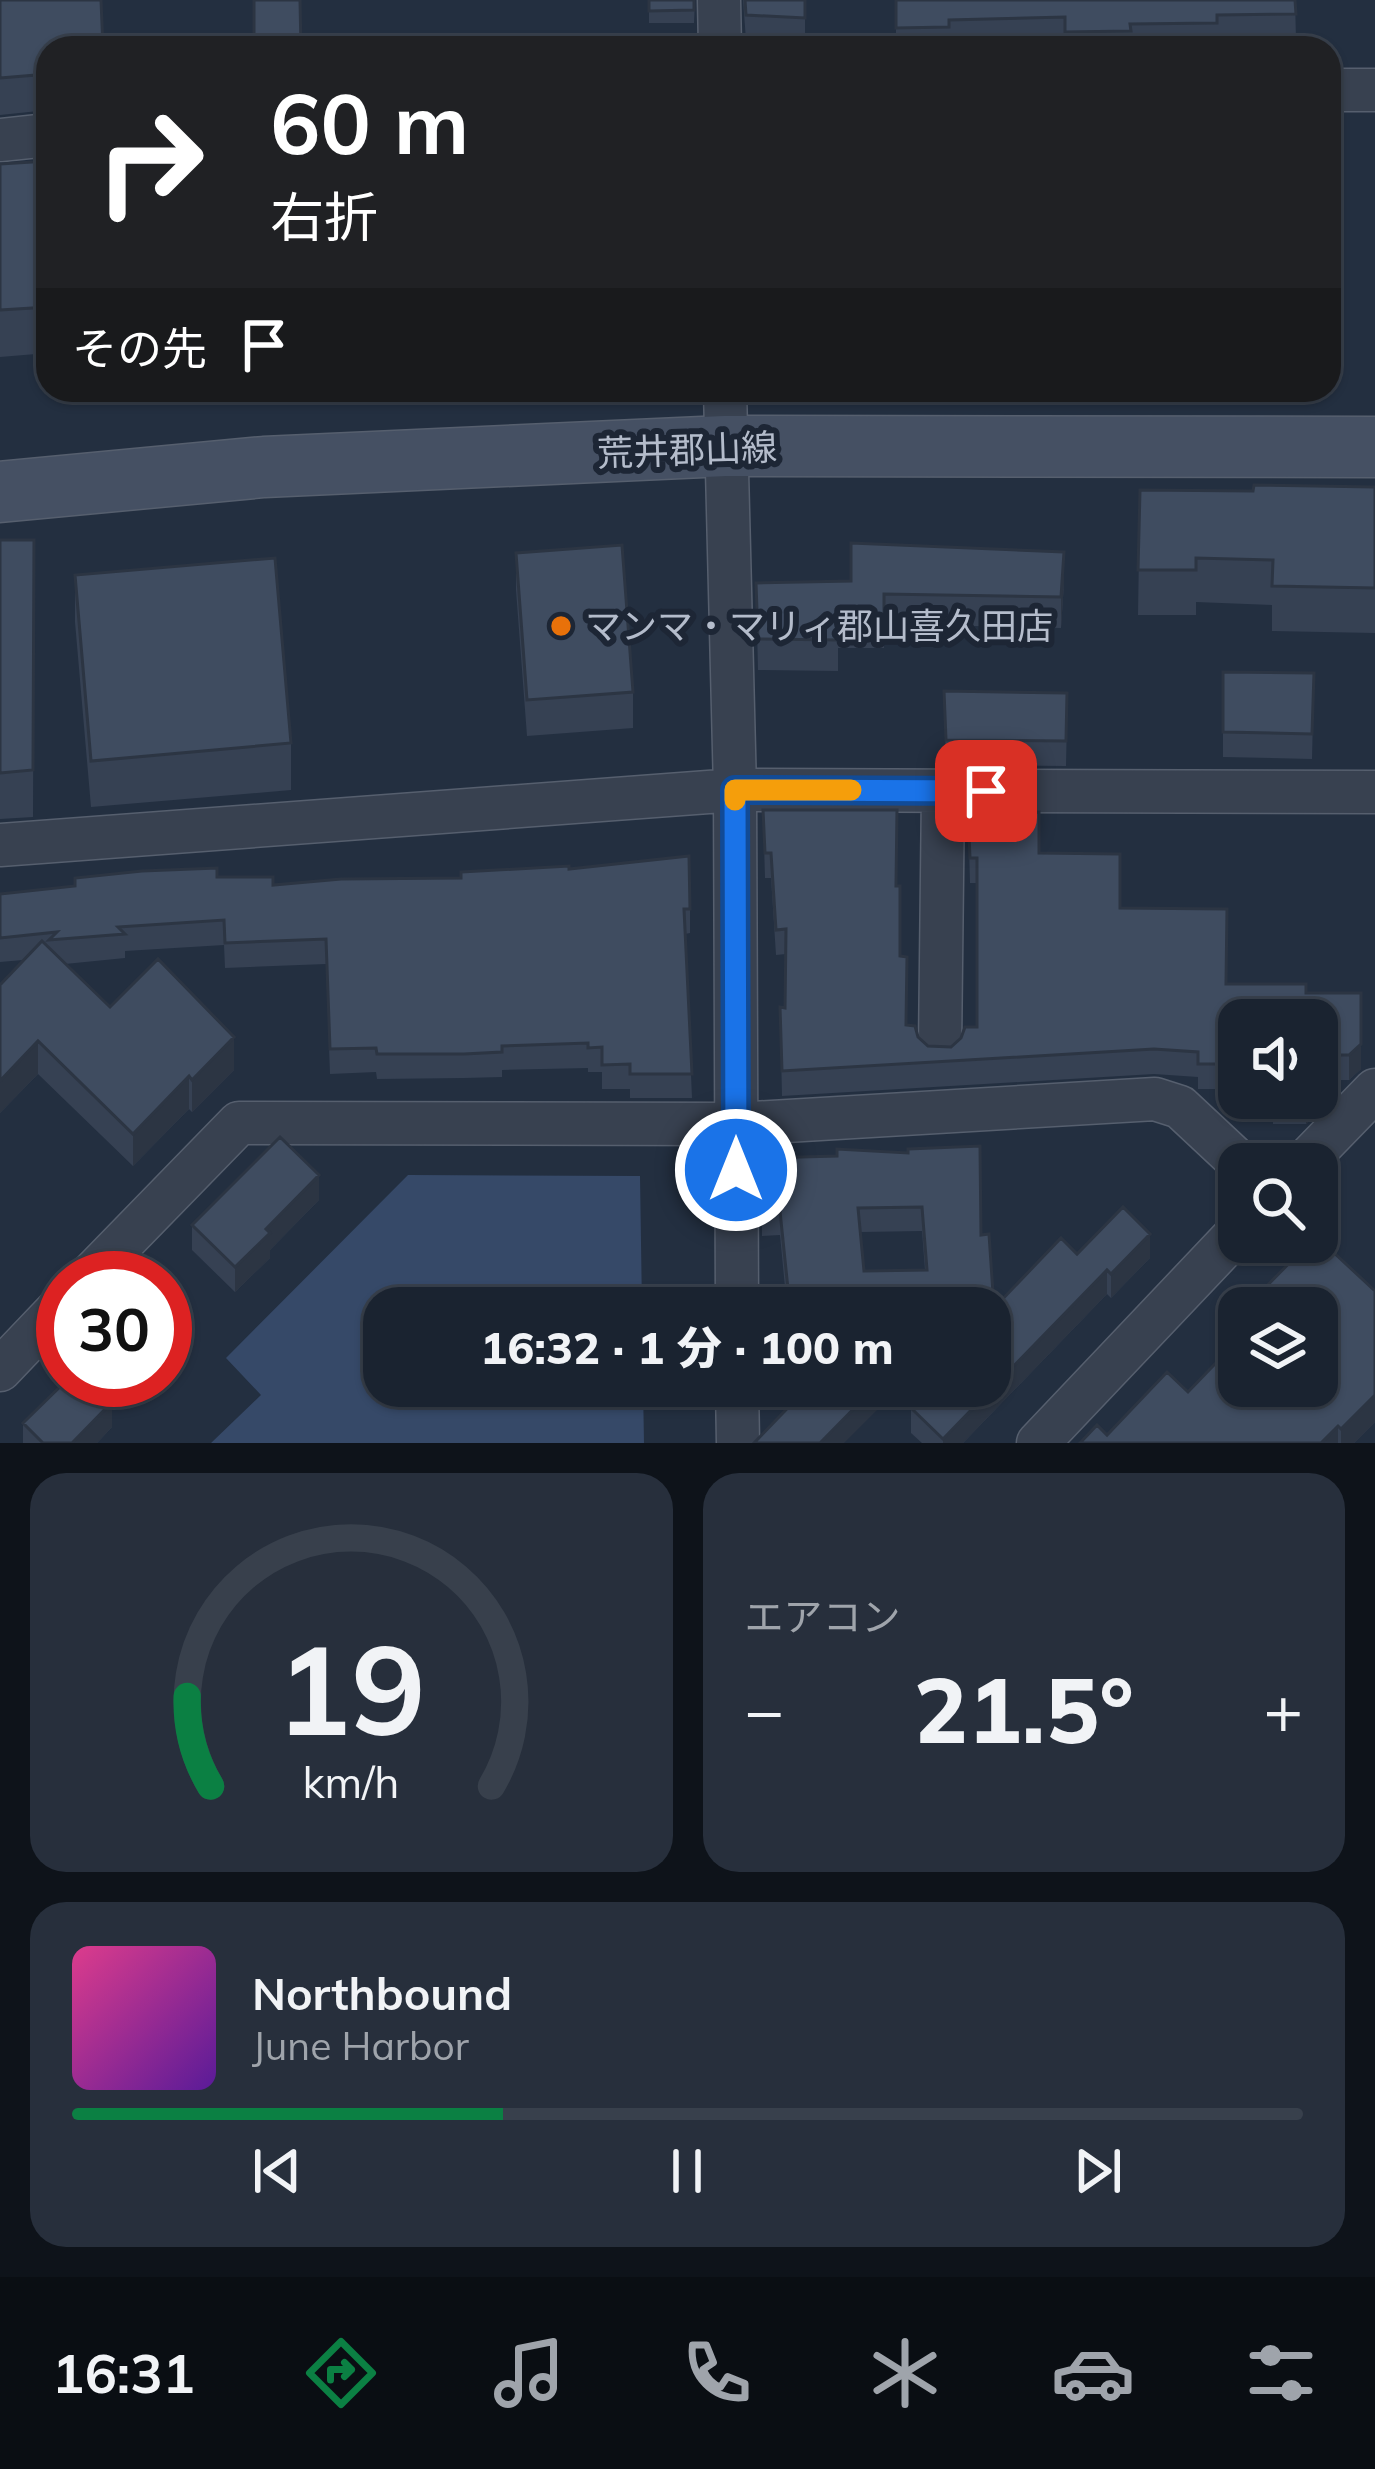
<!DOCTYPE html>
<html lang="ja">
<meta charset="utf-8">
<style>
:root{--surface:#1a2330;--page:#272f3c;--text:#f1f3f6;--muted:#9fa4ab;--line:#38404c;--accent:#0b8043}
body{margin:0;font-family:Mulish,"Noto Sans JP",sans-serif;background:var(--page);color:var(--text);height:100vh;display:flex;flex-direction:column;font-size:45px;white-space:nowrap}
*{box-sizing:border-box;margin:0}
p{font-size:39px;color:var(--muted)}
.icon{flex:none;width:66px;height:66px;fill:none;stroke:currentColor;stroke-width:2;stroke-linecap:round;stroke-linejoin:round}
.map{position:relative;height:1443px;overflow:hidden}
.side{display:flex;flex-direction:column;gap:30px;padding:30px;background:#0e131a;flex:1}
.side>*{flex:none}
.hud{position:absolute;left:36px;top:36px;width:1305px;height:366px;border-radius:36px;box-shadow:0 3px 9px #0004,0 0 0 3px var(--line);background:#202124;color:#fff;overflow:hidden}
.fabs{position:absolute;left:1218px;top:999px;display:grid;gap:24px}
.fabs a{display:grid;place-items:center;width:120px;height:120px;border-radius:24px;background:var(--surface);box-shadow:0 3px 9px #0004,0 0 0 3px var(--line);font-size:60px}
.speed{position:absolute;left:36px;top:1251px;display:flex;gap:24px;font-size:60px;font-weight:700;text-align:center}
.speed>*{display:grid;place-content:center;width:156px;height:156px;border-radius:50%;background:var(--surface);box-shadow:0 3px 9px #0004,0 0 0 3px var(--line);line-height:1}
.speed .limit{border:18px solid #d22;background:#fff;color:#111}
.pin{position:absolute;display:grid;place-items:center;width:102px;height:102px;color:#fff;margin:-51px;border-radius:24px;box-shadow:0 6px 18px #0006}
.me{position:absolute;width:132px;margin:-66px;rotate:0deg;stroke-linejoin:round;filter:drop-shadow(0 0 9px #0008)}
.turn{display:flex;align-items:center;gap:42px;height:252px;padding:0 36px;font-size:54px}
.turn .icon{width:156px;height:156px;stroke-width:2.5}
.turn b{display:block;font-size:84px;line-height:102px}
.then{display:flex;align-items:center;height:114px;padding:0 36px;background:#0003;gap:24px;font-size:45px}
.big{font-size:90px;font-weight:800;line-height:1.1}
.side .tile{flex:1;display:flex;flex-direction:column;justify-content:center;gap:18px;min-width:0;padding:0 42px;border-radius:36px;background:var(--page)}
.side .dial{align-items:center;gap:0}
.dial svg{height:312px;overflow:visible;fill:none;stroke:var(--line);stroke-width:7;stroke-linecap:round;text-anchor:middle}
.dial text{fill:var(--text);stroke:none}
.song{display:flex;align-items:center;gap:36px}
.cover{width:144px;height:144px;border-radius:18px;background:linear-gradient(135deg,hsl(330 70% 55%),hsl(270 70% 35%))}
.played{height:12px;border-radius:6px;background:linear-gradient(90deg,var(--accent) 35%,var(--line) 35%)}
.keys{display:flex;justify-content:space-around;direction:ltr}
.heat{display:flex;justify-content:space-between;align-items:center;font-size:66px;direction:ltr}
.side .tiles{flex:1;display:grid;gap:30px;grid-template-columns:1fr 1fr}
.tile:last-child{grid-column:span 2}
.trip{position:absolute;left:363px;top:1287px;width:648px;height:120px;border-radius:36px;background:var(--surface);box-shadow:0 3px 9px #0004,0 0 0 3px var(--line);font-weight:800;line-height:120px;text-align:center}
.menu{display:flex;height:192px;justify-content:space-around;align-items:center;background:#0a0e13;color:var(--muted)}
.menu .icon{width:84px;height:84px}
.menu .active{color:var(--accent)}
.menu b{font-size:54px;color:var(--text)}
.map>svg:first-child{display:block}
.water{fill:#364968}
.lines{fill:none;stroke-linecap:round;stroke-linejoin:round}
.minor-casing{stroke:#565f6e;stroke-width:45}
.secondary-casing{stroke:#565f6e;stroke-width:63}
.minor{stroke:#384150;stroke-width:42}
.secondary{stroke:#455063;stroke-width:60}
.wall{fill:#364153;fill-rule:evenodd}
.shaded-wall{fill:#2c3543}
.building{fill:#3f4c60;stroke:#2c3543;stroke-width:3;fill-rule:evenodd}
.route-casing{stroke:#114b97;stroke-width:30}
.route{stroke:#1a73e8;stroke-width:21}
.slow{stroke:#f59e0b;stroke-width:21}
.food-dot{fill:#e8710a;stroke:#1d2635;stroke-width:4.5}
.labels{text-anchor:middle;stroke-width:12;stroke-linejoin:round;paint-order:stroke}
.street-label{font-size:36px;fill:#b4bccb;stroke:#1d2635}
.poi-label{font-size:36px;fill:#b4bccb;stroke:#1d2635;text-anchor:start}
</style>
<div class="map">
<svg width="1375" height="1443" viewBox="0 0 1375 1443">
<rect width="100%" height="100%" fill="#232f40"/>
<path class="water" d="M 408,1175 L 640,1176 L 642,1308 L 384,1308 L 384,1386 L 643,1386 L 644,1443 L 211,1443 L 261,1395 L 226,1358 Z"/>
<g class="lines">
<defs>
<path id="minor" d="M 719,0 L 720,48
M 1329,90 L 1375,90
M 0,140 L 48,135
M 725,390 L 735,790 L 737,1308
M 0,845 L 735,790 L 1375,792
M 940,1049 L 943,791
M 1303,1164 L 1375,1090
M 88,1278 L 239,1123 L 736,1124 L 1155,1099 L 1180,1107 L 1241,1164
M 0,1370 L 63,1304
M 737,1386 L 738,1443
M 1038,1443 L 1239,1231"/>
<path id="secondary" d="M 0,492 L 264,467 L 725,446 L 1375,447"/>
</defs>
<use href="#minor" class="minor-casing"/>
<use href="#secondary" class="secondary-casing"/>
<use href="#minor" class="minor"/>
<use href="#secondary" class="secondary"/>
</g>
<path class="wall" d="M 0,0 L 48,48 L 48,110 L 0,115 Z
M 649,0 L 695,0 L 694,23 L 649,23 Z
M 743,0 L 805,0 L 805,43 L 746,40 Z
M 896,0 L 1295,0 L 1296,39 L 1217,40 L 1217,47 L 1065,48 L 1065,42 L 949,45 L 949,48 L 896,48 Z
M 48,161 L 48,353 L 0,357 L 0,164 Z
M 1375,487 L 1375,633 L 1272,631 L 1272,605 L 1196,602 L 1196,615 L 1138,615 L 1140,490 L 1253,491 Z
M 0,540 L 34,540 L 33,817 L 0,819 Z
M 516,553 L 633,692 L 633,728 L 527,736 L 516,590 Z
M 75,575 L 291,743 L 291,790 L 91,807 L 75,622 Z
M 756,583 L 1064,583 L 1061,628 L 884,624 L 884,648 L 838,648 L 838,671 L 758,670 Z
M 1223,672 L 1314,673 L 1312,759 L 1223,757 Z
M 944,691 L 1067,718 L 1066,766 L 946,765 Z
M 763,810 L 896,886 L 906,1025 L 928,1046 L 951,1047 L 977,1027 L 977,883 L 970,883 L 968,813 L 1039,853 L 1226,984 L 1306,993 L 1361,993 L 1361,1069 L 1349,1080 L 1330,1080 L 1330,1100 L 1306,1124 L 1273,1124 L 1273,1098 L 1317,1098 L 1239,1020 L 1239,1089 L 1198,1089 L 1198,1077 L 1154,1074 L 782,1096 L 780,1007 L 785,1008 L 786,954 L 776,955 L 771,878 L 765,878 Z
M 569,869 L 690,909 L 690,933 L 685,934 L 692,1098 L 630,1098 L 630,1089 L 602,1089 L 602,1072 L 588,1072 L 588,1068 L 502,1070 L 502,1077 L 464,1078 L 377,1079 L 376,1072 L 330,1074 L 326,964 L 225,968 L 224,945 L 125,951 L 125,958 L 65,964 L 110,1007 L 234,1070 L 192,1112 L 189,1109 L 133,1166 L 38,1074 L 0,1113 L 0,985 L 23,960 L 0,962 L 0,894 L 217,877 L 273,885 L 461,878 Z
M 837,1156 L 981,1235 L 994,1308 L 1077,1254 L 1150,1258 L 1111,1298 L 1107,1294 L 963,1443 L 922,1443 L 911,1433 L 911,1408 L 990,1386 L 990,1308 L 787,1308 L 780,1235 L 762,1236 L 762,1158 ZM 922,1231 L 925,1270 L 864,1271 L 861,1232 Z
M 319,1200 L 270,1250 L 270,1258 L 235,1292 L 192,1250 L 192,1225 Z
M 1375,1291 L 1375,1422 L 1354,1443 L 1080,1443 L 1107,1435 Z
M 23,1423 L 112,1427 L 97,1443 L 23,1443 Z"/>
<path class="shaded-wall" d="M 1064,552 L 1064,583 L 1061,628 L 1061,597 Z
M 234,1037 L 234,1070 L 192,1112 L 192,1080 Z
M 38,1041 L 38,1074 L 0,1113 L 0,1081 Z
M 1361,1044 L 1361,1069 L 1349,1080 L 1349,1055 Z
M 1330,1075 L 1330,1100 L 1306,1124 L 1306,1099 L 1317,1098 L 1317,1088 Z
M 189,1076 L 189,1109 L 133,1166 L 133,1134 Z
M 319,1175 L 319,1200 L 270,1250 L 270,1258 L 235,1292 L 235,1267 L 266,1229 Z
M 1150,1234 L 1150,1258 L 1111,1298 L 1111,1274 Z
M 1107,1270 L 1107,1294 L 963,1443 L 943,1443 L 943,1439 Z
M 178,1308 L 178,1333 L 165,1346 L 165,1321 Z
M 876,1386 L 879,1386 L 879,1408 L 844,1443 L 820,1443 Z
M 1375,1395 L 1375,1422 L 1354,1443 L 1341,1443 L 1341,1429 Z
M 112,1402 L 112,1427 L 97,1443 L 72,1443 Z
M 1338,1426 L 1338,1443 L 1321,1443 Z"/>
<path class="building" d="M 0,0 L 101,0 L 103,48 L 48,48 L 48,74 L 0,78 Z
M 254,0 L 300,0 L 301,48 L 254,48 Z
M 649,0 L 694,0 L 694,10 L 649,11 Z
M 745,0 L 805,0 L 805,18 L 746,15 Z
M 896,0 L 1295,0 L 1296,14 L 1217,15 L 1217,23 L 1130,24 L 1131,31 L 1065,32 L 1065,17 L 949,20 L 949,27 L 896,28 Z
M 48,161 L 48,307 L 0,310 L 0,164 Z
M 1254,485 L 1375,487 L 1375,588 L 1272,586 L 1273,560 L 1196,558 L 1196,570 L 1138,570 L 1140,490 L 1253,491 Z
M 0,540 L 34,540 L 33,770 L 0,773 Z
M 851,543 L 1064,552 L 1061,597 L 884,594 L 884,617 L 836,617 L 838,640 L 758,639 L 756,583 L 851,581 Z
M 622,545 L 633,692 L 527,700 L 516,553 Z
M 275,558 L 291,743 L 91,761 L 75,575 Z
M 1223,672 L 1314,673 L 1312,734 L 1223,732 Z
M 944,691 L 1067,693 L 1066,741 L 946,740 Z
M 763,810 L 897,810 L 896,886 L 900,886 L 900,956 L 907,957 L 906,1025 L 915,1026 L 918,1037 L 928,1046 L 951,1047 L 961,1038 L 965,1027 L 977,1027 L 977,858 L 970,858 L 968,813 L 1039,812 L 1039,853 L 1120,854 L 1120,908 L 1227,909 L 1226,984 L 1306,984 L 1306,993 L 1361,993 L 1361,1044 L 1349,1055 L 1330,1055 L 1330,1075 L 1317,1088 L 1317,1020 L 1239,1020 L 1239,1064 L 1198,1064 L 1198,1052 L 1154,1049 L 782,1071 L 780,1007 L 785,1008 L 786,929 L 776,930 L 771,853 L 765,853 Z
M 689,856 L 690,909 L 684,909 L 692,1074 L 630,1074 L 630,1064 L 602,1065 L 602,1047 L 588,1048 L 588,1043 L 502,1046 L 502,1052 L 464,1054 L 377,1054 L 376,1048 L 330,1049 L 326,939 L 225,943 L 224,920 L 118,927 L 125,934 L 49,940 L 57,932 L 0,938 L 0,894 L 75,886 L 75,878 L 142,871 L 217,868 L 217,877 L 273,877 L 273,885 L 341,879 L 461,878 L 461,872 L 569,866 L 569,869 Z
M 42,941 L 110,1007 L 158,959 L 234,1037 L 192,1080 L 189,1076 L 133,1134 L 38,1041 L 0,1081 L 0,985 Z
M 280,1137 L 319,1175 L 266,1229 L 270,1233 L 235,1267 L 192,1225 Z
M 980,1146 L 981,1235 L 989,1234 L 994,1308 L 1061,1238 L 1077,1254 L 1123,1207 L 1150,1234 L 1111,1274 L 1107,1270 L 943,1439 L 911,1408 L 933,1386 L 990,1386 L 990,1327 L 1006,1310 L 990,1311 L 990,1308 L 817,1308 L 816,1296 L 789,1299 L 780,1211 L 762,1212 L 762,1158 L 837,1156 L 837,1149 L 908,1153 L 908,1149 ZM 922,1207 L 927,1270 L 864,1271 L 858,1208 Z
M 1317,1237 L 1375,1291 L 1375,1395 L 1341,1429 L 1338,1426 L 1321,1443 L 1080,1443 L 1097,1425 L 1107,1435 L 1167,1372 L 1188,1392 L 1239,1339 L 1239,1386 L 1317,1386 L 1317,1308 L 1245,1308 L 1310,1242 L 1317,1242 Z
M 165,1296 L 178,1308 L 165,1321 Z
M 67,1380 L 90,1380 L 112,1402 L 72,1443 L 43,1443 L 23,1423 Z
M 809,1386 L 876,1386 L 820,1443 L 754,1443 Z"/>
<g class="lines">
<defs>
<path id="route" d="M 736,1170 L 735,790 L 986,791"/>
</defs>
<use href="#route" class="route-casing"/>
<use href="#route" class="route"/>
<path class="slow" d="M 735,800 L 735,790 L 851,790"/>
</g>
<circle class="food-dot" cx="561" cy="626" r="12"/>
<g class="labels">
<g class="street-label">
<text transform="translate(687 450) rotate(-2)" y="13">荒井郡山線</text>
</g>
<g class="poi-label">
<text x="585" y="639">マンマ・マリィ郡山喜久田店</text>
</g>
</g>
</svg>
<div class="fabs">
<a><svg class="icon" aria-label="sound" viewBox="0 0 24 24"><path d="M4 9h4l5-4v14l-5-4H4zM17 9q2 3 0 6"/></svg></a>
<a><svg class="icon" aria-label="search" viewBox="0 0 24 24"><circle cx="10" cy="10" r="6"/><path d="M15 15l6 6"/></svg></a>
<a><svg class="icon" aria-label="layers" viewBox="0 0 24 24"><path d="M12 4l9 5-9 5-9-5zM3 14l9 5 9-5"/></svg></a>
</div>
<div class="speed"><div class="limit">30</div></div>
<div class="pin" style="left:986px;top:791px;background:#d93025"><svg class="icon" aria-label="arrive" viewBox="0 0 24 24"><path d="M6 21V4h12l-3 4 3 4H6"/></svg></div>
<svg class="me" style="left:736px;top:1170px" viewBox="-20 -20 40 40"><circle r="17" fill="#1a73e8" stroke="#fff" stroke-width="3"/><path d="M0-11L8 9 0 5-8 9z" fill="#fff"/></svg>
<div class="trip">16:32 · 1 分 · 100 m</div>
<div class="hud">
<div class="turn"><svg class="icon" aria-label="right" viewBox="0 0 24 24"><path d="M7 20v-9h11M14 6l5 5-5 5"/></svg><div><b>60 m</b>右折</div></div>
<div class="then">その先<svg class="icon" aria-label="arrive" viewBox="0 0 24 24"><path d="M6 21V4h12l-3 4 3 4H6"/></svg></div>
</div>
</div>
<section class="side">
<div class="tiles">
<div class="tile dial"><svg viewBox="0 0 100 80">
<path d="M14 69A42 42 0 1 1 86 69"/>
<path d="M14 69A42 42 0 0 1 8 46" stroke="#0b8043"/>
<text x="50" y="56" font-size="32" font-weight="700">19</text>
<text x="50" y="72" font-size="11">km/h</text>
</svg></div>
<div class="tile"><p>エアコン</p>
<div class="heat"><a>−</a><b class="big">21.5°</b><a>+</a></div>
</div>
<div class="tile">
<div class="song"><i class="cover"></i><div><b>Northbound</b><p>June Harbor</p></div></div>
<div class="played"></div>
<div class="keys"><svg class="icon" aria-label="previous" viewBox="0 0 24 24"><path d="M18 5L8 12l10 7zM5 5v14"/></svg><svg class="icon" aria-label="pause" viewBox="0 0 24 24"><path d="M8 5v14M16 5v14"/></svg><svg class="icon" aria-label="next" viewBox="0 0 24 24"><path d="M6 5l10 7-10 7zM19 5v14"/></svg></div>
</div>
</div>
</section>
<nav class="menu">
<b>16:31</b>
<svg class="icon active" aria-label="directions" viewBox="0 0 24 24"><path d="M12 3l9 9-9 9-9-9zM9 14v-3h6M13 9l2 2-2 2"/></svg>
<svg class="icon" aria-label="music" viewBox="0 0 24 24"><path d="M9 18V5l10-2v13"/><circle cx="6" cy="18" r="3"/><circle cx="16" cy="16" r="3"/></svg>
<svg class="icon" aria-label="phone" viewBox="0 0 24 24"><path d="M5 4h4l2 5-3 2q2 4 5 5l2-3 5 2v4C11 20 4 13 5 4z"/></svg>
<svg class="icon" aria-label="climate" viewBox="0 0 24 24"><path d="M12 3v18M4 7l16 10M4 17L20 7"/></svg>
<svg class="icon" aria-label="car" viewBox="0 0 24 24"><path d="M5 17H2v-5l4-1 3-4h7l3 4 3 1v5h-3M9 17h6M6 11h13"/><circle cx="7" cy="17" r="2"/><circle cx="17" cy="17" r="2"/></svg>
<svg class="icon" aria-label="filters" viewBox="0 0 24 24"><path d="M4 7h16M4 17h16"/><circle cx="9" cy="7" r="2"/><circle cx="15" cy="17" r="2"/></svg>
</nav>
